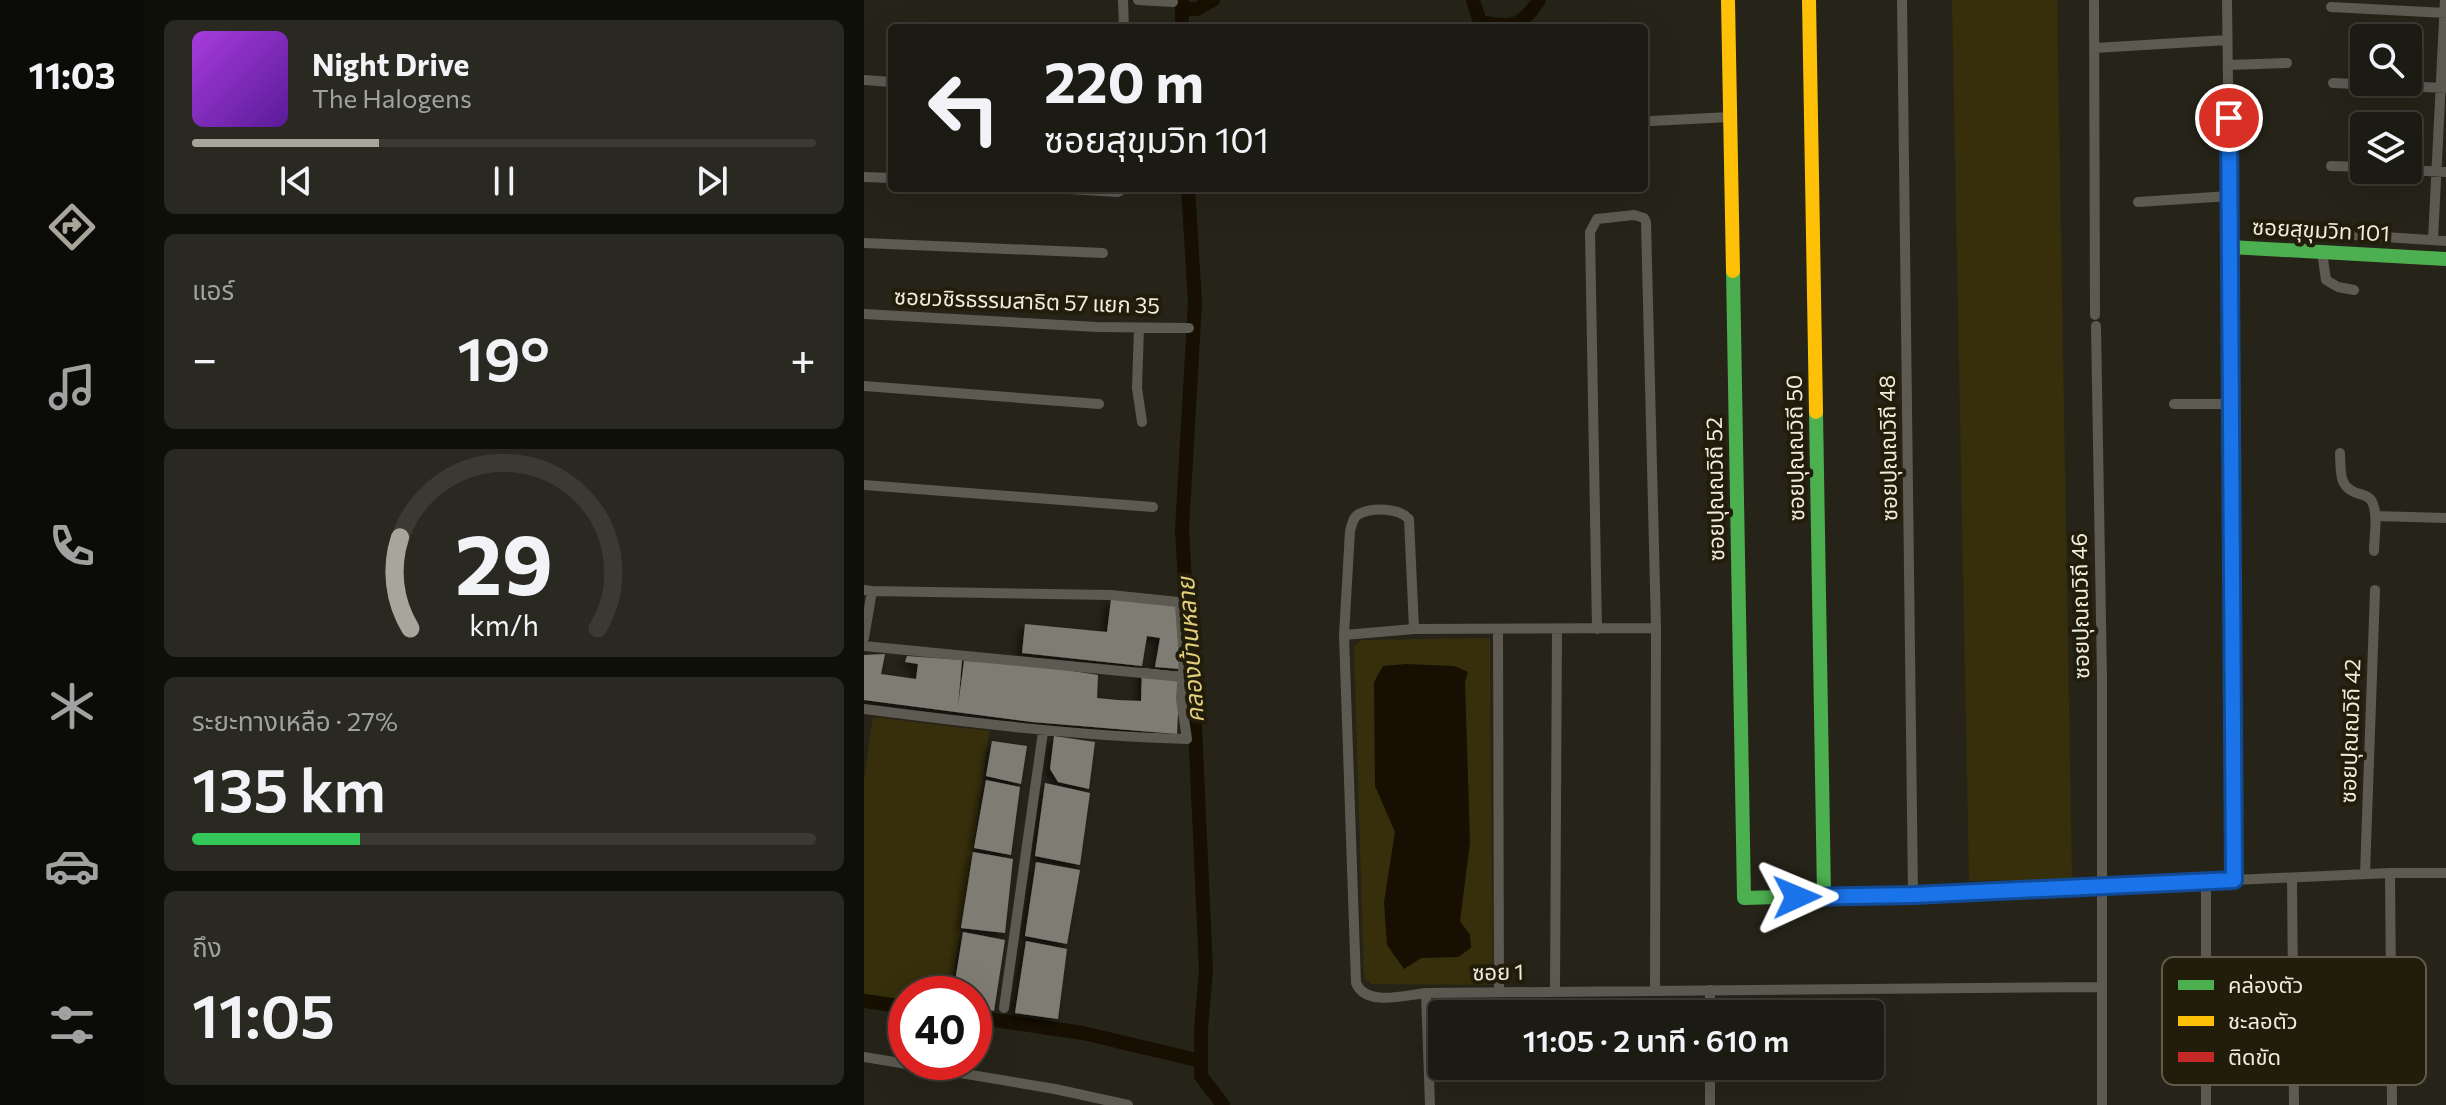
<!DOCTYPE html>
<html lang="th">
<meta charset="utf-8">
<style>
:root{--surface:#1c1b13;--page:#292821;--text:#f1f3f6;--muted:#a0a1a0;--line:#3a3933;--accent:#a8a59a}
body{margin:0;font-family:Commissioner,"Noto Sans Thai",sans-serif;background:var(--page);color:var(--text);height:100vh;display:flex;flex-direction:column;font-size:30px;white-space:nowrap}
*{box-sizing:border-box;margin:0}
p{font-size:26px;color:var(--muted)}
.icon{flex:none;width:44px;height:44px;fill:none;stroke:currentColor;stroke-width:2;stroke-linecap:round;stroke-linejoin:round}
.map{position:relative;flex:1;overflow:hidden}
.side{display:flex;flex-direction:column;gap:20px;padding:20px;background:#0f0f0a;width:720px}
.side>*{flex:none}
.hud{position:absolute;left:24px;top:24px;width:760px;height:168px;border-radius:8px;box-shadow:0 8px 32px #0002,0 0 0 2px var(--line);background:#1c1b13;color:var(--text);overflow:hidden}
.controls{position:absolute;left:1486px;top:24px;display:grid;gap:16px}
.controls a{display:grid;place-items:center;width:72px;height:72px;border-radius:8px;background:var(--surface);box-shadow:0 8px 32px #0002,0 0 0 2px var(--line);font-size:40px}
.speed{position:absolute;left:24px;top:976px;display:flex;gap:16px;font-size:40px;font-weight:700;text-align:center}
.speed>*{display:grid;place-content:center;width:104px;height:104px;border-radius:50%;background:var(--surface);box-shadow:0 8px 32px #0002,0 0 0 2px var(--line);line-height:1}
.speed .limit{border:12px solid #d22;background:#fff;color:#111}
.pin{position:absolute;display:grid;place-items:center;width:68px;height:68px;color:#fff;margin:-34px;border:4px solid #fff;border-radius:50%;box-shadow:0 2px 8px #0007}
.me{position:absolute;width:88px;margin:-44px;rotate:89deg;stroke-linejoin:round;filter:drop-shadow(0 0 6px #0008)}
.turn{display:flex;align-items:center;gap:28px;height:168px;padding:0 24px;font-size:36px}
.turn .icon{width:104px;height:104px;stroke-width:2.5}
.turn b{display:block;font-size:56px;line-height:68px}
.big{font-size:60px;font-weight:600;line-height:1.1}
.side .card{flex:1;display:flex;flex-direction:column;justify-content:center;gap:12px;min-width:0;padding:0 28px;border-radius:12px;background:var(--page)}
.side .dial{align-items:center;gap:0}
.dial svg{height:208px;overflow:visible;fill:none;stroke:var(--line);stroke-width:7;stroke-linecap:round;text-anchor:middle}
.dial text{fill:var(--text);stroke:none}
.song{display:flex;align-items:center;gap:24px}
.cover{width:96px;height:96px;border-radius:12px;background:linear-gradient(135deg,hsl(280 70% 55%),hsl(270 70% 35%))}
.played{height:8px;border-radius:4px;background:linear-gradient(90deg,var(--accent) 30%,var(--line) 30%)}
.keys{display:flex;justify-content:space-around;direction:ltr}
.heat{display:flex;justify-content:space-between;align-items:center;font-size:44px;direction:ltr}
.charge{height:12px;border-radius:6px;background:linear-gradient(90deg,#34c759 27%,var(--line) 0)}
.trip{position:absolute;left:564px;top:1000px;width:456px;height:80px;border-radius:8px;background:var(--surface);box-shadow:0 8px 32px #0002,0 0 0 2px var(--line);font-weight:600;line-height:80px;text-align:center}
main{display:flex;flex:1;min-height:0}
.tabs{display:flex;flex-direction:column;width:144px;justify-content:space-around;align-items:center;background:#0b0b08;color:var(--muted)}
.tabs .icon{width:56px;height:56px}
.tabs .on{color:var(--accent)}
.tabs b{font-size:36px;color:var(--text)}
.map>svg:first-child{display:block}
.green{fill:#372f0b}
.water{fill:#160f02}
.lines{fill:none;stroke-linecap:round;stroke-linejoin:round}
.canal{stroke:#160f02;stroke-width:14}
.building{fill:#7e7c73;filter:url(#shadow)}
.street{stroke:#5c5a51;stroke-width:10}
.fast{stroke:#4caf50;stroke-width:14}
.slow{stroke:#ffc107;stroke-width:14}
.jam{stroke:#c62828;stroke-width:14}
.route-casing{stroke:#114b97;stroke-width:20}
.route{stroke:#1a73e8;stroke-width:14}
.labels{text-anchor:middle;stroke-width:8;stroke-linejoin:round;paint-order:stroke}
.street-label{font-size:22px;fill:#eeebdf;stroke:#221d0a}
.water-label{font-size:24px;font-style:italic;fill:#e3ce7c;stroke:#221d0a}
.key{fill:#221d0a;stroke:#5f5b4a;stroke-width:2}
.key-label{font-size:22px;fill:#eeebdf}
</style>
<main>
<nav class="tabs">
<b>11:03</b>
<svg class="icon on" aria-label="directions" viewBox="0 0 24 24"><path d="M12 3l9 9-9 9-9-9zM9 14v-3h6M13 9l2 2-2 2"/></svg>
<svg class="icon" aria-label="music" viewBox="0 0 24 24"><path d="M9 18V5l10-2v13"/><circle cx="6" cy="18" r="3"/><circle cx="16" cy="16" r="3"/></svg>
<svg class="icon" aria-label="phone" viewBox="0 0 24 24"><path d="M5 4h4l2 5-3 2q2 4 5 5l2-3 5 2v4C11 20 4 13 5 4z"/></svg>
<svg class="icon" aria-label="climate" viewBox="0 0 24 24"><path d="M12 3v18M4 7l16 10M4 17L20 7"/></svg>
<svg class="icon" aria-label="car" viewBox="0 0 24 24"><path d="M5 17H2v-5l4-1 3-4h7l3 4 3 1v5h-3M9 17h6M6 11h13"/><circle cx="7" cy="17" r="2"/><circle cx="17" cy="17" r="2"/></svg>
<svg class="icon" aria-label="filters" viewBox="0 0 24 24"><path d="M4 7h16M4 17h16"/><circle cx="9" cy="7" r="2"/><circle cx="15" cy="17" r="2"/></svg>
</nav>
<section class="side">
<div class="card">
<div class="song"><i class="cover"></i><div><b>Night Drive</b><p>The Halogens</p></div></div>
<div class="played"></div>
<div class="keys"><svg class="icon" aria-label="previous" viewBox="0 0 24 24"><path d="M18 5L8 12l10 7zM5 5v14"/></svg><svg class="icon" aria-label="pause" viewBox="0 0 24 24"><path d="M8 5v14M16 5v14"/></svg><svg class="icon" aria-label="next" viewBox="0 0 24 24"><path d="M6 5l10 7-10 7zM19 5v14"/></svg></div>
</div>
<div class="card"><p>แอร์</p>
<div class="heat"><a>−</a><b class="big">19°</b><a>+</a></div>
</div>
<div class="card dial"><svg viewBox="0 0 100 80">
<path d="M14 69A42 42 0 1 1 86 69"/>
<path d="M14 69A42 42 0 0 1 10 34" stroke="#a8a59a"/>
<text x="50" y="56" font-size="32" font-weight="700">29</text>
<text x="50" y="72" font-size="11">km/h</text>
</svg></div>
<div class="card"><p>ระยะทางเหลือ · 27%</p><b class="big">135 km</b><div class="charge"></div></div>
<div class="card"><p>ถึง</p><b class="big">11:05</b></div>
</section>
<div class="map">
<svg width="1582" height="1105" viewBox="0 0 1582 1105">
<defs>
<filter id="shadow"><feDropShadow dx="-4.5" dy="4.5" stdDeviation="4" flood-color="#0009"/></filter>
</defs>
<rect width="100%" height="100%" fill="#262419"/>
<path class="green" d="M 1088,0 L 1193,0 L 1208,880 L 1105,881 Z
M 626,638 L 629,985 L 507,984 L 500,977 L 490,647 L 498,640 Z
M 9,717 L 125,731 L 110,848 L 86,994 L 42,994 L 42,1005 L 0,998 L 0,779 Z"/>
<path class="water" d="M 542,664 L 590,666 L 604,672 L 601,682 L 606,843 L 596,921 L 606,935 L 607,948 L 594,957 L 557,958 L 540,969 L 523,945 L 520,902 L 531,832 L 511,786 L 510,682 L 519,666 Z"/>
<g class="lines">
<path class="canal" d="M 609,0 L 616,22 C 648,27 656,29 675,0
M 319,9 L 333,9 L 349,0
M 318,28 L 318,0
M 324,188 L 331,302 L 318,530 L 323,614 L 331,678 L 330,704 L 342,970 L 337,1029 L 337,1076 L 359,1105
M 0,1001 L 42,1007
M 110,1017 L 219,1033 L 337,1061"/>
</g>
<path class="building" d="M 247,599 L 313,605 L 316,669 L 291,667 L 296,638 L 283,636 L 278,666 L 158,653 L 161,624 L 243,632 Z
M 21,654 L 17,674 L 52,679 L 54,664 L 41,662 L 43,656 L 98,660 L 94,707 L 100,661 L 158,663 L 234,675 L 233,698 L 254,700 L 277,701 L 278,668 L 316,672 L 313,734 L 168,722 L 0,700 L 0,655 Z
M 190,736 L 231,742 L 225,789 L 194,782 L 186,769 Z
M 128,741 L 163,746 L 157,784 L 122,776 Z
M 122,780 L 156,787 L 147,855 L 110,848 Z
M 181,783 L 226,793 L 216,865 L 171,856 Z
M 109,852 L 149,859 L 141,933 L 97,928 Z
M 172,862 L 216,870 L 203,944 L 161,936 Z
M 99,932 L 141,940 L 130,1011 L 110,1007 L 110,994 L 89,994 Z
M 162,941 L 203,949 L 194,1019 L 151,1013 Z"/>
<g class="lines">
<path class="street" d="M 259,0 L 260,28
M 274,0 L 309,2
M 1038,0 L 1049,895
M 1230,0 L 1231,315
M 1363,0 L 1366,247
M 1467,7 L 1582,13
M 1231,48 L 1363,40
M 1364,65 L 1423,63
M 0,80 L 28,82
M 1469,83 L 1582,88
M 787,121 L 866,117
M 1467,166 L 1500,167
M 1543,170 L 1582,172
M 0,177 L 28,178
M 189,188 L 254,192 L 261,188
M 1274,202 L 1366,196
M 1460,233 L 1582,241
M 1569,240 L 1581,0
M 0,243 L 239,253
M 1458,252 L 1462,280 L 1474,287 L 1490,290
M 0,314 L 233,327 L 325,328
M 1232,326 L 1238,679 L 1238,1105
M 275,328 L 273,388 L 278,422
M 0,386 L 235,404
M 1310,404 L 1368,404
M 1476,453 C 1477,472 1474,489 1496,494 C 1500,495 1504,496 1507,500 C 1515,512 1510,537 1510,551
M 0,485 L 289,507
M 1511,516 L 1582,518
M 0,590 L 8,591 L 0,638
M 550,629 L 545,519 C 535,508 509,507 495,514 C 489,517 488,524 486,531 L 480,635 L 492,983 C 502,1007 541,995 562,993 L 1237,987
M 733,629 L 726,232 L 733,219 L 770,215 L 780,218 L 782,222 L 792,628 L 791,991
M 634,630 L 635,992
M 480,635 L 550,629 L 792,628
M 0,646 L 318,677
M 0,709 C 109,723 213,736 323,739 L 317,699 L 320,657 L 316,605 L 314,602 L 247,595 L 8,591
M 1526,873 L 1528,1105
M 1501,874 L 1511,590
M 1428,878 L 1430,1105
M 1370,880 L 1526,873 L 1582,873
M 1342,881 L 1342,1105
M 691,991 L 693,629
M 562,993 L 566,1105
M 140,1008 L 179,732
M 846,1014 L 846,990
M 0,1057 L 191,1089 L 264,1105
M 846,1105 L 846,1066"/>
<path class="fast" d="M 869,271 L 880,898 L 1083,893
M 1367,405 L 1366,247 L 1582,259
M 952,412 L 960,896"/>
<path class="slow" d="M 864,0 L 869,271
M 945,0 L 952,412
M 1367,405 L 1369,778"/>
<path class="jam" d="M 1083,893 L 1370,880 L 1369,778"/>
</g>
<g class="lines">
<defs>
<path id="route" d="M 933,897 L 1049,895 L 1370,880 L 1365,118"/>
</defs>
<use href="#route" class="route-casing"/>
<use href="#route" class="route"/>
</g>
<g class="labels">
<g class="street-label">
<text transform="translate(1457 230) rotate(3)" y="8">ซอยสุขุมวิท 101</text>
<text transform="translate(163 301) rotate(2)" y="8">ซอยวชิรธรรมสาธิต 57 แยก 35</text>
<text transform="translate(931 448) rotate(-91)" y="8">ซอยปุณณวิถี 50</text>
<text transform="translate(1024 448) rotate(-91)" y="8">ซอยปุณณวิถี 48</text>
<text transform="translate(851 489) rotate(-91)" y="8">ซอยปุณณวิถี 52</text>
<text transform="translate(1216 606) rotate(-91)" y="8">ซอยปุณณวิถี 46</text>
<text transform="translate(1486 731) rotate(-88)" y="8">ซอยปุณณวิถี 42</text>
<text transform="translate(634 972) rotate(-1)" y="8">ซอย 1</text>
</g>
<g class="water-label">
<text transform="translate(327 650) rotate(-94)" y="8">คลองบ้านหลาย</text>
</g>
</g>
<rect x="1298" y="957" width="264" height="128" rx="12" class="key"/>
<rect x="1314" y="980" width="36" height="10" fill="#4caf50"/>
<rect x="1314" y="1016" width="36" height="10" fill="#ffc107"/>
<rect x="1314" y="1052" width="36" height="10" fill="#c62828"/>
<g class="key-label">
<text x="1364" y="993">คล่องตัว</text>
<text x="1364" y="1029">ชะลอตัว</text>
<text x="1364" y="1065">ติดขัด</text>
</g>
</svg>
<div class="controls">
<a><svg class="icon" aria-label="search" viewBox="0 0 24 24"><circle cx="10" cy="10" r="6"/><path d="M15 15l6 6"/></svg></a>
<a><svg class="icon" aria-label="layers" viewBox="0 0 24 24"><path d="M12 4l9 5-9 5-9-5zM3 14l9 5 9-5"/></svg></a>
</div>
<div class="speed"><div class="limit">40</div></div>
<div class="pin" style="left:1365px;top:118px;background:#d93025"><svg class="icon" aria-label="arrive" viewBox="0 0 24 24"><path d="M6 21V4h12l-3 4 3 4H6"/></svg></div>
<svg class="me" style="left:933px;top:897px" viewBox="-20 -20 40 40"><path d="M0-17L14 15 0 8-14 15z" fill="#1a73e8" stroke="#fff" stroke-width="4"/></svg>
<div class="trip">11:05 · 2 นาที · 610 m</div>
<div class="hud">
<div class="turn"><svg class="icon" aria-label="left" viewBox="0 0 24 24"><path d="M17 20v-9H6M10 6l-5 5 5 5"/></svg><div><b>220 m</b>ซอยสุขุมวิท 101</div></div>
</div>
</div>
</main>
